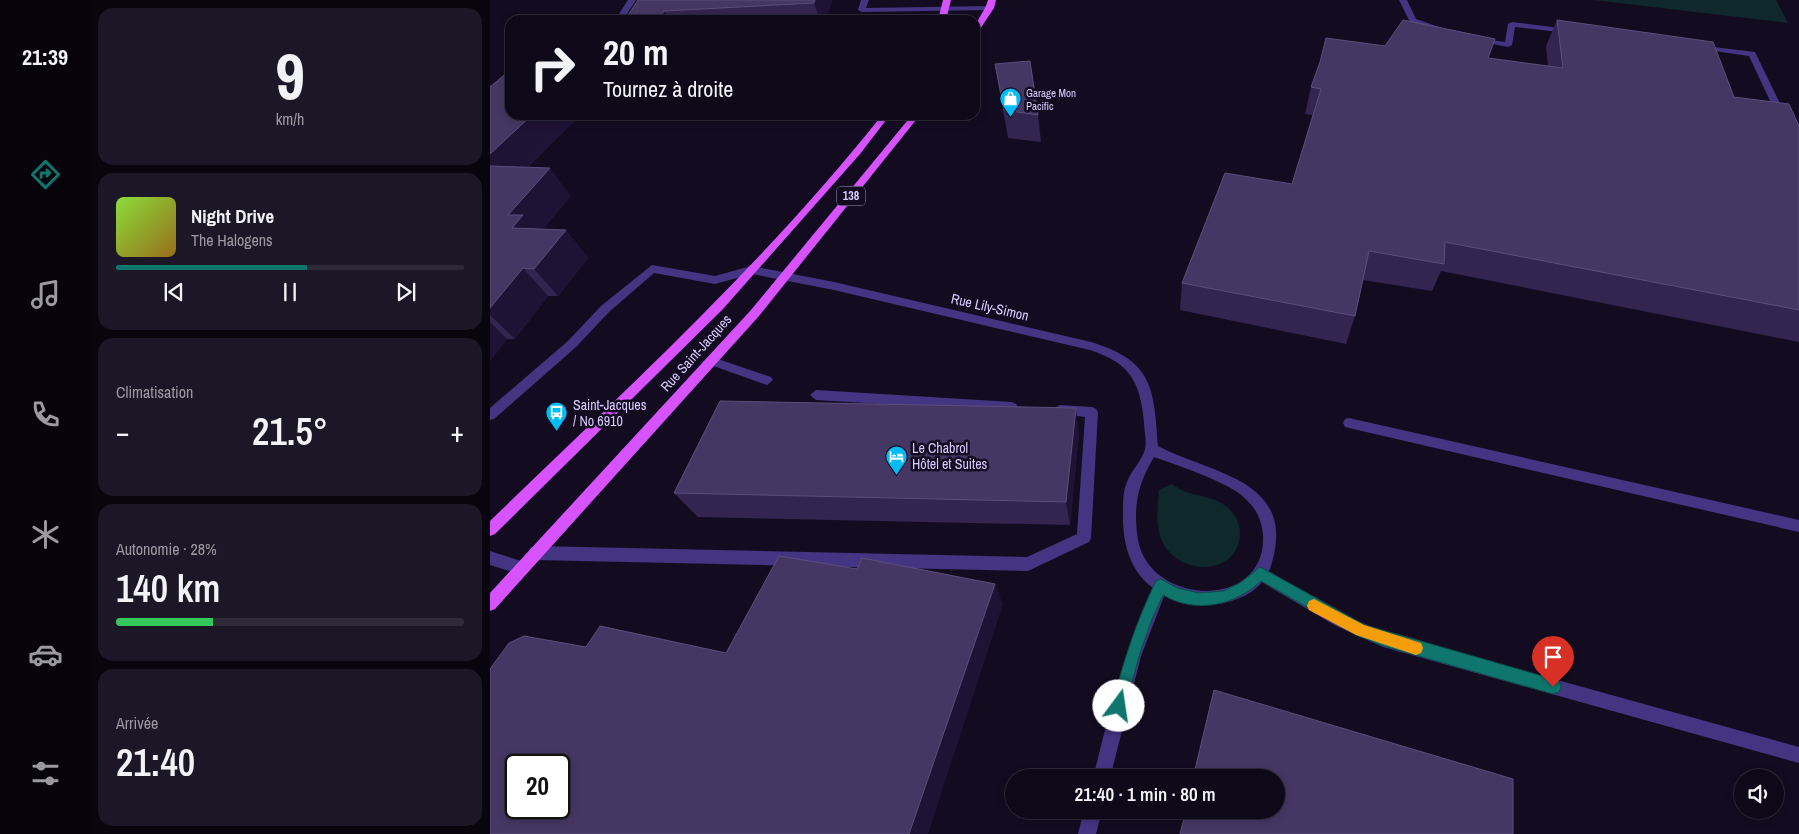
<!DOCTYPE html>
<html lang="fr">
<meta charset="utf-8">
<style>
:root{--surface:#0e0919;--page:#1c1726;--text:#f1f3f6;--muted:#9b9aa2;--line:#2e2a38;--accent:#0f766e}
body{margin:0;font-family:"Archivo Narrow",sans-serif;background:var(--page);color:var(--text);height:100vh;display:flex;flex-direction:column;font-size:19px;white-space:nowrap}
*{box-sizing:border-box;margin:0}
p{font-size:16px;color:var(--muted)}
.icon{flex:none;width:28px;height:28px;fill:none;stroke:currentColor;stroke-width:2;stroke-linecap:round;stroke-linejoin:round}
.map{position:relative;flex:1;overflow:hidden}
.sheet{display:flex;flex-direction:column;gap:8px;padding:8px;background:#08050e;width:400px}
.sheet>*{flex:none}
.banner{position:absolute;left:15px;top:15px;width:475px;height:105px;border-radius:15px;box-shadow:0 2px 8px #0003,0 0 0 1px var(--line);background:#0e0919;color:var(--text);overflow:hidden}
.buttons{position:absolute;left:1244px;top:769px;display:grid;gap:10px}
.buttons a{display:grid;place-items:center;width:50px;height:50px;border-radius:50%;background:var(--surface);box-shadow:0 2px 8px #0003,0 0 0 1px var(--line);font-size:25px}
.speed{position:absolute;left:15px;top:754px;display:flex;gap:10px;font-size:25px;font-weight:700;text-align:center}
.speed>*{display:grid;place-content:center;width:65px;height:65px;border-radius:50%;background:var(--surface);box-shadow:0 2px 8px #0003,0 0 0 1px var(--line);line-height:1}
.speed .limit{border:2px solid #111;border-radius:8px;background:#fff;color:#111}
.pin{position:absolute;display:grid;place-items:center;width:42px;height:42px;color:#fff;margin:-51px -21px;border-radius:50% 50% 50% 0;rotate:-45deg;box-shadow:0 0 5px #0007}
.pin .icon{rotate:45deg}
.me{position:absolute;width:55px;margin:-28px;rotate:14deg;stroke-linejoin:round;filter:drop-shadow(0 0 4px #0008)}
.turn{display:flex;align-items:center;gap:18px;height:105px;padding:0 15px;font-size:22px}
.turn .icon{width:65px;height:65px;stroke-width:2.5}
.turn b{display:block;font-size:35px;line-height:42px}
.big{font-size:38px;font-weight:600;line-height:1.1}
.sheet .widget{flex:1;display:flex;flex-direction:column;justify-content:center;gap:8px;min-width:0;padding:0 18px;border-radius:15px;background:var(--page)}
.sheet .dial{align-items:center;gap:0}
.dial b{font-size:65px;line-height:1}
.song{display:flex;align-items:center;gap:15px}
.cover{width:60px;height:60px;border-radius:8px;background:linear-gradient(135deg,hsl(90 70% 55%),hsl(40 70% 35%))}
.played{height:5px;border-radius:2px;background:linear-gradient(90deg,var(--accent) 55%,var(--line) 55%)}
.keys{display:flex;justify-content:space-around;direction:ltr}
.heat{display:flex;justify-content:space-between;align-items:center;font-size:28px;direction:ltr}
.charge{height:8px;border-radius:4px;background:linear-gradient(90deg,#34c759 28%,var(--line) 0)}
.trip{position:absolute;left:515px;top:769px;width:280px;height:50px;border-radius:25px;background:var(--surface);box-shadow:0 2px 8px #0003,0 0 0 1px var(--line);font-weight:600;line-height:50px;text-align:center}
main{display:flex;flex:1;min-height:0}
.dock{display:flex;flex-direction:column;width:90px;justify-content:space-around;align-items:center;background:#06040a;color:var(--muted)}
.dock .icon{width:35px;height:35px}
.dock .selected{color:var(--accent)}
.dock b{font-size:22px;color:var(--text)}
.map>svg:first-child{display:block}
.green{fill:#0f282b}
.lines{fill:none;stroke-linecap:round;stroke-linejoin:round}
.lane{fill:#433582;fill-rule:evenodd}
.street{fill:#433582;fill-rule:evenodd}
.primary{fill:#d753ff;fill-rule:evenodd}
.wall{fill:#332550}
.shaded-wall{fill:#1e1335}
.building{fill:#443763;stroke:#5c4e7b;fill-rule:evenodd}
.route{fill:#0f766e;stroke:#0a4d48}
.slow{fill:#f59e0b}
.labels{text-anchor:middle;stroke-width:5;stroke-linejoin:round;paint-order:stroke}
.far-poi-label{font-size:11px;fill:#d9ccff;stroke:#130c21;text-anchor:start}
.shield{fill:#130c21;stroke:#9e92bc;stroke-width:1}
.shield-label{font-size:12px;font-weight:bold;fill:#d9ccff}
.street-label{font-size:14px;fill:#d9ccff;stroke:#130c21}
.poi-label{font-size:14px;fill:#d9ccff;stroke:#130c21;text-anchor:start}
</style>
<main>
<nav class="dock">
<b>21:39</b>
<svg class="icon selected" aria-label="directions" viewBox="0 0 24 24"><path d="M12 3l9 9-9 9-9-9zM9 14v-3h6M13 9l2 2-2 2"/></svg>
<svg class="icon" aria-label="music" viewBox="0 0 24 24"><path d="M9 18V5l10-2v13"/><circle cx="6" cy="18" r="3"/><circle cx="16" cy="16" r="3"/></svg>
<svg class="icon" aria-label="phone" viewBox="0 0 24 24"><path d="M5 4h4l2 5-3 2q2 4 5 5l2-3 5 2v4C11 20 4 13 5 4z"/></svg>
<svg class="icon" aria-label="climate" viewBox="0 0 24 24"><path d="M12 3v18M4 7l16 10M4 17L20 7"/></svg>
<svg class="icon" aria-label="car" viewBox="0 0 24 24"><path d="M5 17H2v-5l4-1 3-4h7l3 4 3 1v5h-3M9 17h6M6 11h13"/><circle cx="7" cy="17" r="2"/><circle cx="17" cy="17" r="2"/></svg>
<svg class="icon" aria-label="filters" viewBox="0 0 24 24"><path d="M4 7h16M4 17h16"/><circle cx="9" cy="7" r="2"/><circle cx="15" cy="17" r="2"/></svg>
</nav>
<section class="sheet">
<div class="widget dial"><b>9</b><p>km/h</p></div>
<div class="widget">
<div class="song"><i class="cover"></i><div><b>Night Drive</b><p>The Halogens</p></div></div>
<div class="played"></div>
<div class="keys"><svg class="icon" aria-label="previous" viewBox="0 0 24 24"><path d="M18 5L8 12l10 7zM5 5v14"/></svg><svg class="icon" aria-label="pause" viewBox="0 0 24 24"><path d="M8 5v14M16 5v14"/></svg><svg class="icon" aria-label="next" viewBox="0 0 24 24"><path d="M6 5l10 7-10 7zM19 5v14"/></svg></div>
</div>
<div class="widget"><p>Climatisation</p>
<div class="heat"><a>−</a><b class="big">21.5°</b><a>+</a></div>
</div>
<div class="widget"><p>Autonomie · 28%</p><b class="big">140 km</b><div class="charge"></div></div>
<div class="widget"><p>Arrivée</p><b class="big">21:40</b></div>
</section>
<div class="map">
<svg width="1309" height="834" viewBox="0 0 1309 834">
<rect width="100%" height="100%" fill="#130c21"/>
<path class="green" d="M 1104,0 L 1286,0 L 1298,23 Z
M 682,484 C 700,499 725,492 742,512 C 747,517 750,526 750,533 C 749,580 679,577 669,532 C 666,519 668,504 669,490 Z"/>
<g class="lines">
<path class="lane" d="M 138,0 L 146,0 L 133,20 L 125,20 Z
M 371,0 L 379,0 L 376,8 L 500,6 L 504,8 L 500,10 L 372,12 L 368,10 Z
M 909,0 L 917,0 L 926,19 L 952,28 L 952,32 L 946,32 L 920,22 Z
M 1022,22 L 1078,29 L 1082,31 L 1078,33 L 1025,27 L 1022,45 L 1018,47 L 983,40 L 987,38 L 1015,42 L 1018,24 Z
M 1207,45 L 1265,52 L 1297,118 L 1309,124 L 1309,130 L 1289,120 L 1259,56 L 1210,49 L 1207,49 Z
M 162,265 L 225,276 L 261,266 L 266,270 L 265,273 L 225,284 L 164,273 L 119,312 L 86,347 L 4,419 L 0,420 L 0,408 L 78,341 L 111,306 Z
M 222,357 L 281,377 L 283,380 L 277,385 L 218,364 L 216,361 Z
M 326,390 L 522,402 L 526,404 L 528,407 L 526,410 L 522,412 L 326,400 L 320,395 Z
M 570,405 L 602,407 L 606,409 L 608,412 L 601,538 L 599,542 L 538,571 L 45,560 L 40,558 L 38,553 L 40,548 L 45,546 L 537,557 L 587,534 L 595,417 L 566,413 L 564,410 L 566,407 Z
M 859,418 L 1309,520 L 1309,532 L 859,428 L 855,427 L 853,423 L 855,419 Z
M 0,551 L 37,563 L 39,568 L 37,573 L 32,575 L 0,565 Z
M 770,566 L 856,616 L 894,632 L 1309,747 L 1309,763 L 893,647 L 846,626 L 765,578 L 763,573 L 765,568 Z
M 671,579 L 676,581 L 678,586 L 651,656 L 620,778 L 603,778 C 620,710 636,644 666,581 Z
M 594,810 L 612,810 L 606,834 L 588,834 Z"/>
<path class="street" d="M 261,266 L 344,282 L 601,342 C 663,361 664,388 668,446 C 721,474 806,479 782,562 C 778,580 764,593 747,599 C 726,608 702,605 681,597 C 643,584 632,548 633,512 C 633,502 633,491 637,482 C 641,471 653,459 655,449 C 657,441 654,430 654,422 C 650,381 640,363 600,350 L 344,290 L 257,273 L 257,267 ZM 664,457 C 687,465 728,479 747,492 C 763,503 772,517 773,536 C 776,611 660,606 648,540 C 643,506 647,486 664,457 Z"/>
<path class="primary" d="M 453,0 L 461,0 L 456,20 L 448,20 Z
M 498,0 L 506,0 L 504,8 L 488,32 L 485,32 C 485,20 495,12 498,0 Z
M 392,115 L 400,115 L 370,154 L 233,309 L 5,534 L 0,536 L 0,521 C 135,390 275,263 392,115 Z
M 422,115 L 430,115 L 269,316 L 5,609 L 0,611 L 0,593 L 261,310 Z"/>
</g>
<path class="wall" d="M 148,0 L 342,0 L 336,20 L 135,20 Z
M 1067,20 L 1244,97 L 1309,126 L 1309,342 L 951,271 L 942,291 L 873,280 L 865,316 L 856,344 L 690,310 L 692,283 L 802,184 L 823,115 L 815,114 L 821,87 L 895,46 L 1058,66 L 1056,46 Z
M 505,64 L 548,115 L 551,142 L 518,138 Z
M 0,87 L 20,115 L 90,115 L 37,168 L 81,196 L 53,229 L 76,230 L 98,258 L 68,296 L 58,296 L 25,339 L 17,339 L 0,361 Z
M 589,433 L 580,525 L 208,517 L 184,493 Z"/>
<path class="shaded-wall" d="M 325,0 L 342,0 L 336,20 L 330,20 L 324,3 Z
M 174,11 L 179,20 L 169,20 Z
M 42,115 L 90,115 L 11,193 L 0,180 L 0,154 Z
M 60,168 L 81,196 L 49,234 L 22,228 L 18,215 Z
M 76,230 L 98,258 L 68,296 L 44,269 Z
M 33,268 L 58,296 L 25,339 L 0,315 L 0,308 Z
M 0,322 L 17,339 L 0,361 Z
M 586,408 L 589,433 L 580,525 L 576,502 Z
M 505,584 L 513,604 L 438,834 L 419,834 Z"/>
<path class="building" d="M 148,0 L 325,0 L 324,3 L 174,11 L 169,20 L 135,20 Z
M 913,20 L 1005,39 L 998,58 L 1073,68 L 1067,20 L 1223,42 L 1244,97 L 1299,104 L 1309,126 L 1309,310 L 955,242 L 954,264 L 879,251 L 865,316 L 692,283 L 735,173 L 802,184 L 831,89 L 821,87 L 830,62 L 836,38 L 895,46 Z
M 540,61 L 548,115 L 514,110 L 505,64 Z
M 20,70 L 20,115 L 42,115 L 0,154 L 0,87 Z
M 0,166 L 60,168 L 18,215 L 33,215 L 22,228 L 76,230 L 44,269 L 33,268 L 0,308 Z
M 230,401 L 586,408 L 576,502 L 184,493 Z
M 289,556 L 367,569 L 372,558 L 505,584 L 419,834 L 0,834 L 0,669 L 19,643 L 34,636 L 96,647 L 110,626 L 236,653 ZM 26,765 L 69,765 L 69,808 L 26,808 Z
M 724,690 L 1023,779 L 1023,834 L 690,834 L 696,810 L 786,810 L 786,778 L 703,778 Z"/>
<path class="route" d="M 770,567 L 875,625 L 1063,679 L 1069,681 L 1071,687 L 1069,692 L 1063,694 L 893,646 L 866,635 L 771,581 C 745,606 705,614 673,595 L 662,619 L 650,653 L 634,711 L 629,714 L 624,711 L 622,706 C 633,662 646,622 666,581 L 671,579 L 687,588 L 709,593 L 733,591 L 750,583 Z"/>
<path class="slow" d="M 824,599 L 874,625 L 931,643 L 933,648 L 931,653 L 926,655 L 866,635 L 819,610 L 817,606 L 819,601 Z"/>
<defs>
<symbol id="shop-pin" viewBox="-11 -11 22 30"><path d="M0 17L-7.5 6A9.5 9.5 0 1 1 7.5 6Z" fill="#00bcf7" stroke="#130c21"/><path d="M-5-2.5h2.3a2.7 3.5 0 0 1 5.4 0H5L5.5 6h-11ZM-1.5-2.5h3a1.5 2.3 0 0 0-3 0Z" fill="#fff"/></symbol>
<symbol id="bus-pin" viewBox="-11 -11 22 30"><path d="M0 17L-7.5 6A9.5 9.5 0 1 1 7.5 6Z" fill="#00bcf7" stroke="#130c21"/><path d="M-5-6H5V4H4V6H2V4H-2V6H-4V4H-5ZM-3.5-4V0h7V-4ZM-3.5 1.2v1.5H-2V1.2ZM2 1.2v1.5H3.5V1.2Z" fill="#fff"/></symbol>
<symbol id="hotel-pin" viewBox="-11 -11 22 30"><path d="M0 17L-7.5 6A9.5 9.5 0 1 1 7.5 6Z" fill="#00bcf7" stroke="#130c21"/><path d="M-6-4.5h1.5V1H6V5H4.5V3h-9V5H-6ZM-4 0a1.8 1.8 0 1 1 3.6 0ZM.5 0V-2.5h3Q6-2.5 6 0Z" fill="#fff"/></symbol>
</defs>
<g fill-rule="evenodd">
<use href="#shop-pin" x="508" y="86" width="25" height="34"/>
<use href="#bus-pin" x="54" y="400" width="25" height="34"/>
<use href="#hotel-pin" x="394" y="444" width="25" height="34"/>
</g>
<g class="labels">
<g class="far-poi-label">
<text x="536" y="97">Garage Mon<tspan x="536" dy="13">Pacific</tspan></text>
</g>
<rect class="shield" x="347" y="186.5" width="28" height="19" rx="4"/>
<g class="shield-label">
<text x="361" y="200">138</text>
</g>
<g class="street-label">
<text transform="translate(500 307) rotate(13)" y="5">Rue Lily-Simon</text>
<text transform="translate(206 353) rotate(-48)" y="5">Rue Saint-Jacques</text>
</g>
<g class="poi-label">
<text x="83" y="410">Saint-Jacques<tspan x="83" dy="16">/ No 6910</tspan></text>
<text x="422" y="453">Le Chabrol<tspan x="422" dy="16">Hôtel et Suites</tspan></text>
</g>
</g>
</svg>
<div class="buttons">
<a><svg class="icon" aria-label="sound" viewBox="0 0 24 24"><path d="M4 9h4l5-4v14l-5-4H4zM17 9q2 3 0 6"/></svg></a>
</div>
<div class="speed"><div class="limit">20</div></div>
<div class="pin" style="left:1063px;top:687px;background:#d93025"><svg class="icon" aria-label="arrive" viewBox="0 0 24 24"><path d="M6 21V4h12l-3 4 3 4H6"/></svg></div>
<svg class="me" style="left:629px;top:706px" viewBox="-20 -20 40 40"><circle r="19" fill="#fff"/><path d="M0-13L10 11 0 6-10 11z" fill="#0f766e"/></svg>
<div class="trip">21:40 · 1 min · 80 m</div>
<div class="banner">
<div class="turn"><svg class="icon" aria-label="right" viewBox="0 0 24 24"><path d="M7 20v-9h11M14 6l5 5-5 5"/></svg><div><b>20 m</b>Tournez à droite</div></div>
</div>
</div>
</main>
